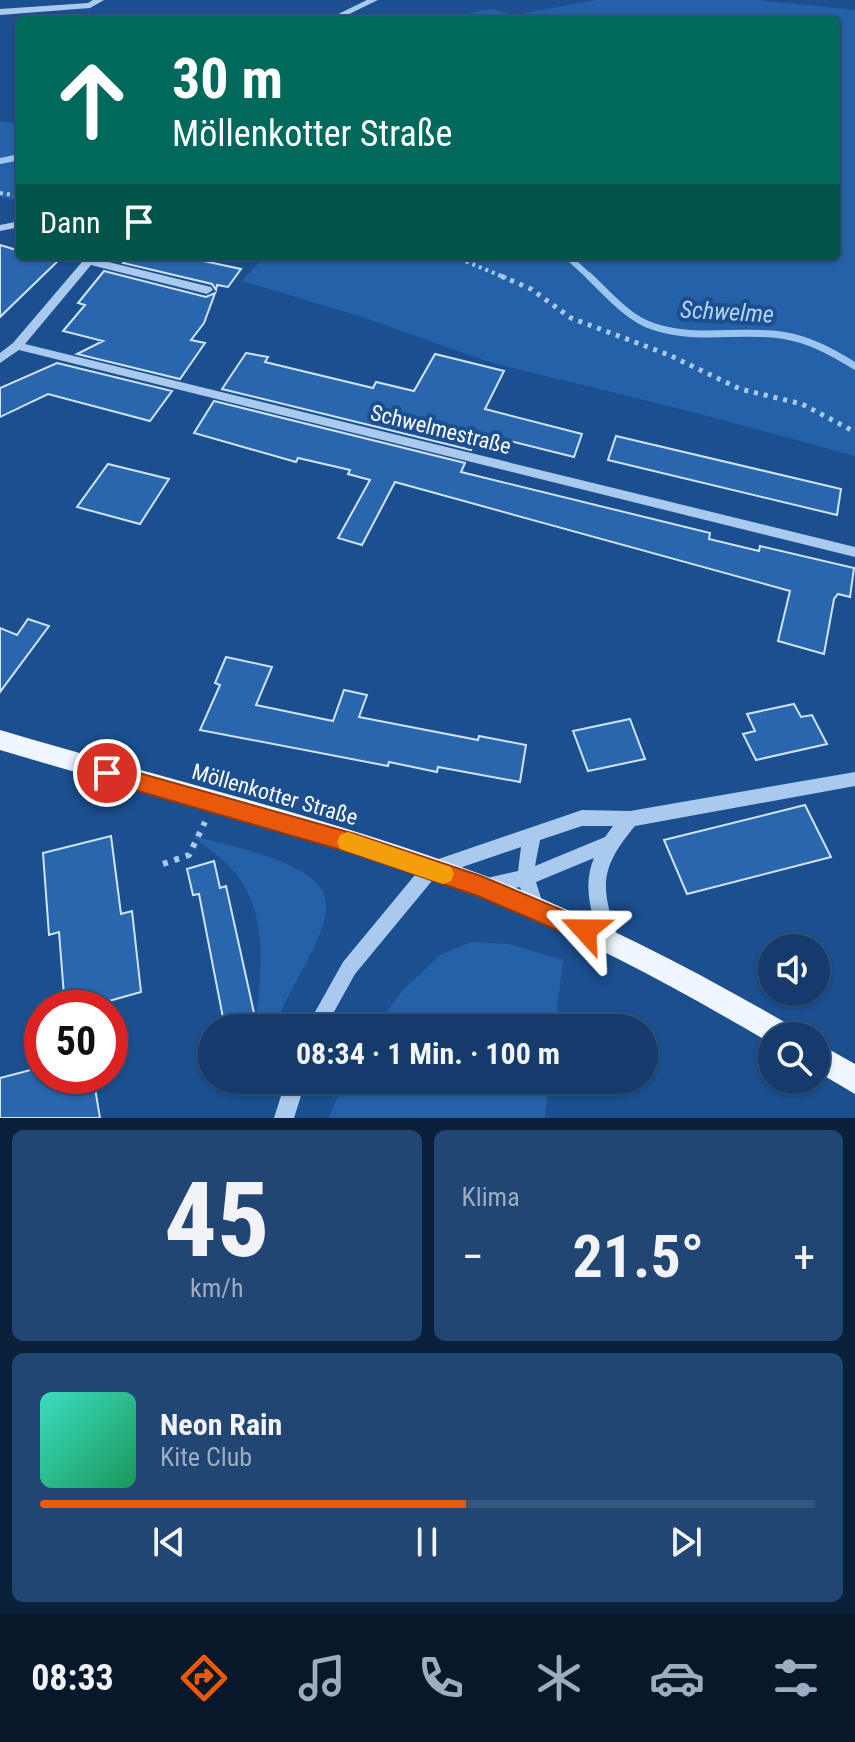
<!DOCTYPE html>
<html lang="de">
<meta charset="utf-8">
<style>
:root{--surface:#143b6b;--page:#214673;--text:#f1f3f6;--muted:#9dadc1;--line:#33557e;--accent:#ea580c}
body{margin:0;font-family:"Roboto Condensed",sans-serif;background:var(--page);color:var(--text);height:100vh;display:flex;flex-direction:column;font-size:30px;white-space:nowrap}
*{box-sizing:border-box;margin:0}
p{font-size:26px;color:var(--muted)}
.icon{flex:none;width:44px;height:44px;fill:none;stroke:currentColor;stroke-width:2;stroke-linecap:round;stroke-linejoin:round}
.map{position:relative;height:1118px;overflow:hidden}
.panel{display:flex;flex-direction:column;gap:12px;padding:12px;background:#0b203b;flex:1}
.panel>*{flex:none}
.top-card{position:absolute;left:16px;top:16px;width:824px;height:244px;border-radius:8px;box-shadow:0 2px 6px #0004,0 0 0 2px var(--line);background:#00695c;color:#fff;overflow:hidden}
.controls{position:absolute;left:758px;top:934px;display:grid;gap:16px}
.controls a{display:grid;place-items:center;width:72px;height:72px;border-radius:50%;background:var(--surface);box-shadow:0 2px 6px #0004,0 0 0 2px var(--line);font-size:40px}
.speed{position:absolute;left:24px;top:990px;display:flex;gap:16px;font-size:40px;font-weight:700;text-align:center}
.speed>*{display:grid;place-content:center;width:104px;height:104px;border-radius:50%;background:var(--surface);box-shadow:0 2px 6px #0004,0 0 0 2px var(--line);line-height:1}
.speed .limit{border:12px solid #d22;background:#fff;color:#111}
.pin{position:absolute;display:grid;place-items:center;width:68px;height:68px;color:#fff;margin:-34px;border:4px solid #fff;border-radius:50%;box-shadow:0 2px 8px #0007}
.me{position:absolute;width:88px;margin:-44px;rotate:294deg;stroke-linejoin:round;filter:drop-shadow(0 0 6px #0008)}
.turn{display:flex;align-items:center;gap:28px;height:168px;padding:0 24px;font-size:36px}
.turn .icon{width:104px;height:104px;stroke-width:2.5}
.turn b{display:block;font-size:56px;line-height:68px}
.then{display:flex;align-items:center;height:76px;padding:0 24px;background:#0003;gap:16px;font-size:30px}
.big{font-size:60px;font-weight:700;line-height:1.1}
.panel .tile{flex:1;display:flex;flex-direction:column;justify-content:center;gap:12px;min-width:0;padding:0 28px;border-radius:12px;background:var(--page)}
.panel .dial{align-items:center;gap:0}
.dial b{font-size:104px;line-height:1}
.song{display:flex;align-items:center;gap:24px}
.cover{width:96px;height:96px;border-radius:12px;background:linear-gradient(135deg,hsl(170 70% 55%),hsl(150 70% 35%))}
.played{height:8px;border-radius:4px;background:linear-gradient(90deg,var(--accent) 55%,var(--line) 55%)}
.keys{display:flex;justify-content:space-around;direction:ltr}
.heat{display:flex;justify-content:space-between;align-items:center;font-size:44px;direction:ltr}
.panel .tiles{flex:1;display:grid;gap:12px;grid-template-columns:1fr 1fr}
.tile:last-child{grid-column:span 2}
.trip{position:absolute;left:198px;top:1014px;width:460px;height:80px;border-radius:40px;background:var(--surface);box-shadow:0 2px 6px #0004,0 0 0 2px var(--line);font-weight:700;line-height:80px;text-align:center}
.tab-bar{display:flex;height:128px;justify-content:space-around;align-items:center;background:#08182b;color:var(--muted)}
.tab-bar .icon{width:56px;height:56px}
.tab-bar .active{color:var(--accent)}
.tab-bar b{font-size:36px;color:var(--text)}
.map>svg:first-child{display:block}
.green{fill:#2461a8}
.lines{fill:none;stroke-linecap:round;stroke-linejoin:round}
.stream-far1{stroke:#9cc4f0;stroke-width:6}
.stream{stroke:#9cc4f0;stroke-width:7}
.building{fill:#2a66ad;stroke:#cfe3fa;stroke-width:2}
.path-far2{stroke:#a9c9ee;stroke-width:4;stroke-dasharray:3 4;stroke-linecap:butt}
.path-far1{stroke:#a9c9ee;stroke-width:5;stroke-dasharray:4 6;stroke-linecap:butt}
.path{stroke:#a9c9ee;stroke-width:6;stroke-dasharray:5 7;stroke-linecap:butt}
.minor{fill:#a9c9ee;fill-rule:evenodd}
.major{fill:#f0f6ff;fill-rule:evenodd}
.route{fill:#ea580c;stroke:#983908;stroke-width:2}
.slow{fill:#f59e0b}
.labels{text-anchor:middle;stroke-width:8;stroke-linejoin:round;paint-order:stroke}
.street-label{font-size:22px;fill:#fff;stroke:#1b4f8f}
.water-label{font-size:24px;font-style:italic;fill:#b5d3f5;stroke:#1b4f8f}
</style>
<div class="map">
<svg width="855" height="1118" viewBox="0 0 855 1118">
<rect width="100%" height="100%" fill="#1b4f8f"/>
<path class="green" d="M 596,0 L 757,0 L 855,10 L 855,456 L 685,410 L 489,362 L 359,316 L 242,281 L 265,256 L 836,256 L 836,20 L 473,20 L 465,14 L 491,9 L 515,15 Z
M 0,121 L 20,124 L 20,206 L 18,201 L 0,197 Z
M 191,835 C 224,845 318,861 325,898 C 329,913 321,931 315,945 C 302,973 285,999 274,1028 L 255,1028 C 261,973 271,911 230,867 C 218,855 204,845 191,835 Z
M 471,942 L 509,944 L 563,960 L 555,1028 L 375,1028 L 403,990 L 440,955 Z
M 344,1080 L 549,1080 L 545,1118 L 329,1118 Z"/>
<g class="lines">
<path class="stream-far1" d="M 0,161 L 20,157
M 567,256 L 591,278"/>
<path class="stream" d="M 589,276 C 607,293 628,318 652,326 C 693,341 739,329 781,335 C 809,339 832,352 855,366"/>
</g>
<path class="building" d="M 0,245 L 20,251 L 20,256 L 63,256 L 0,317 Z
M 129,256 L 180,256 L 241,269 L 228,287 L 217,285 L 216,290 L 212,284 L 123,263 Z
M 104,271 L 206,297 L 215,293 L 204,323 L 191,340 L 205,343 L 180,379 L 77,354 L 103,341 L 63,331 L 85,305 L 78,303 Z
M 246,353 L 268,357 L 265,362 L 373,388 L 376,382 L 414,391 L 435,354 L 504,371 L 485,409 L 582,434 L 574,457 L 478,433 L 471,450 L 222,389 Z
M 57,363 L 172,391 L 150,421 L 48,394 L 0,417 L 0,388 Z
M 214,401 L 465,463 L 461,472 L 710,533 L 709,539 L 759,551 L 760,546 L 854,568 L 850,597 L 838,594 L 834,599 L 824,654 L 778,641 L 790,591 L 395,482 L 362,545 L 338,538 L 370,480 L 348,474 L 350,470 L 298,458 L 296,462 L 194,433 Z
M 616,436 L 841,489 L 837,515 L 608,460 Z
M 108,464 L 169,479 L 140,524 L 77,507 Z
M 28,619 L 49,626 L 0,692 L 0,628 L 17,635 Z
M 226,657 L 272,667 L 256,705 L 333,721 L 344,690 L 367,695 L 359,717 L 478,740 L 479,736 L 526,745 L 520,782 L 438,767 L 437,772 L 389,762 L 388,766 L 200,730 L 220,685 L 215,683 Z
M 794,704 L 801,717 L 812,715 L 827,744 L 756,760 L 743,734 L 755,731 L 747,714 Z
M 630,719 L 645,759 L 588,771 L 573,731 Z
M 805,805 L 831,857 L 687,894 L 664,840 Z
M 111,836 L 121,914 L 132,911 L 141,992 L 84,1008 L 65,1008 L 59,932 L 49,935 L 43,853 Z
M 214,861 L 220,888 L 226,886 L 256,1022 L 236,1028 L 225,1028 L 199,894 L 193,895 L 187,869 Z
M 42,1067 L 42,1076 L 93,1076 L 100,1118 L 0,1118 L 0,1078 Z"/>
<g class="lines">
<path class="path-far2" d="M 0,193 L 20,196
M 453,256 L 506,278"/>
<path class="path-far1" d="M 501,276 L 531,289 L 571,318 L 669,355 L 740,389 L 802,404 L 855,432"/>
<path class="path" d="M 163,864 L 189,855 L 205,822"/>
<path class="minor" d="M 93,0 L 104,0 L 90,8 L 0,15 L 0,9 L 88,3 Z
M 367,0 L 378,0 L 337,20 L 326,20 Z
M 20,221 L 20,227 L 0,231 L 0,225 Z
M 87,256 L 99,256 L 96,259 L 211,287 L 213,290 L 207,294 L 91,265 L 25,344 L 855,547 L 855,557 L 19,350 L 0,363 L 0,353 L 13,343 Z
M 855,772 L 855,786 L 635,826 C 597,871 601,890 620,943 L 617,949 L 611,952 L 605,949 C 593,921 581,888 594,858 L 536,882 L 544,908 L 541,914 L 535,916 L 529,914 L 520,887 L 484,894 L 478,892 L 475,886 L 478,880 L 518,871 L 521,847 L 436,876 L 355,974 L 325,1028 L 306,1028 L 343,962 L 424,864 L 582,810 L 630,811 ZM 582,826 L 613,826 L 605,837 L 535,866 L 540,840 Z
M 286,1080 L 306,1080 L 294,1118 L 274,1118 Z"/>
<path class="major" d="M 0,730 C 161,778 326,816 483,875 C 591,916 693,969 793,1027 L 797,1036 L 772,1036 L 772,1044 C 678,989 582,936 480,897 C 324,838 160,798 0,750 Z
M 816,1042 L 855,1064 L 855,1094 L 816,1071 Z"/>
</g>
<path class="route" d="M 107,764 L 355,834 L 481,876 L 593,923 L 596,930 L 593,938 L 585,942 L 478,896 L 355,854 L 107,782 L 99,780 L 96,773 L 99,766 Z"/>
<path class="slow" d="M 348,832 L 451,867 L 454,874 L 451,881 L 443,884 L 340,849 L 337,842 L 340,835 Z"/>
<g class="labels">
<g class="street-label">
<text transform="translate(441 429) rotate(14)" y="8">Schwelmestraße</text>
<text transform="translate(275 794) rotate(16)" y="8">Möllenkotter Straße</text>
</g>
<g class="water-label">
<text transform="translate(727 312) rotate(3)" y="8">Schwelme</text>
</g>
</g>
</svg>
<div class="controls">
<a><svg class="icon" aria-label="sound" viewBox="0 0 24 24"><path d="M4 9h4l5-4v14l-5-4H4zM17 9q2 3 0 6"/></svg></a>
<a><svg class="icon" aria-label="search" viewBox="0 0 24 24"><circle cx="10" cy="10" r="6"/><path d="M15 15l6 6"/></svg></a>
</div>
<div class="speed"><div class="limit">50</div></div>
<div class="pin" style="left:107px;top:773px;background:#d93025"><svg class="icon" aria-label="arrive" viewBox="0 0 24 24"><path d="M6 21V4h12l-3 4 3 4H6"/></svg></div>
<svg class="me" style="left:585px;top:930px" viewBox="-20 -20 40 40"><path d="M0-17L14 15 0 8-14 15z" fill="#ea580c" stroke="#fff" stroke-width="4"/></svg>
<div class="trip">08:34 · 1 Min. · 100 m</div>
<div class="top-card">
<div class="turn"><svg class="icon" aria-label="ahead" viewBox="0 0 24 24"><path d="M12 20V5M6 11l6-6 6 6"/></svg><div><b>30 m</b>Möllenkotter Straße</div></div>
<div class="then">Dann<svg class="icon" aria-label="arrive" viewBox="0 0 24 24"><path d="M6 21V4h12l-3 4 3 4H6"/></svg></div>
</div>
</div>
<section class="panel">
<div class="tiles">
<div class="tile dial"><b>45</b><p>km/h</p></div>
<div class="tile"><p>Klima</p>
<div class="heat"><a>−</a><b class="big">21.5°</b><a>+</a></div>
</div>
<div class="tile">
<div class="song"><i class="cover"></i><div><b>Neon Rain</b><p>Kite Club</p></div></div>
<div class="played"></div>
<div class="keys"><svg class="icon" aria-label="previous" viewBox="0 0 24 24"><path d="M18 5L8 12l10 7zM5 5v14"/></svg><svg class="icon" aria-label="pause" viewBox="0 0 24 24"><path d="M8 5v14M16 5v14"/></svg><svg class="icon" aria-label="next" viewBox="0 0 24 24"><path d="M6 5l10 7-10 7zM19 5v14"/></svg></div>
</div>
</div>
</section>
<nav class="tab-bar">
<b>08:33</b>
<svg class="icon active" aria-label="directions" viewBox="0 0 24 24"><path d="M12 3l9 9-9 9-9-9zM9 14v-3h6M13 9l2 2-2 2"/></svg>
<svg class="icon" aria-label="music" viewBox="0 0 24 24"><path d="M9 18V5l10-2v13"/><circle cx="6" cy="18" r="3"/><circle cx="16" cy="16" r="3"/></svg>
<svg class="icon" aria-label="phone" viewBox="0 0 24 24"><path d="M5 4h4l2 5-3 2q2 4 5 5l2-3 5 2v4C11 20 4 13 5 4z"/></svg>
<svg class="icon" aria-label="climate" viewBox="0 0 24 24"><path d="M12 3v18M4 7l16 10M4 17L20 7"/></svg>
<svg class="icon" aria-label="car" viewBox="0 0 24 24"><path d="M5 17H2v-5l4-1 3-4h7l3 4 3 1v5h-3M9 17h6M6 11h13"/><circle cx="7" cy="17" r="2"/><circle cx="17" cy="17" r="2"/></svg>
<svg class="icon" aria-label="filters" viewBox="0 0 24 24"><path d="M4 7h16M4 17h16"/><circle cx="9" cy="7" r="2"/><circle cx="15" cy="17" r="2"/></svg>
</nav>
